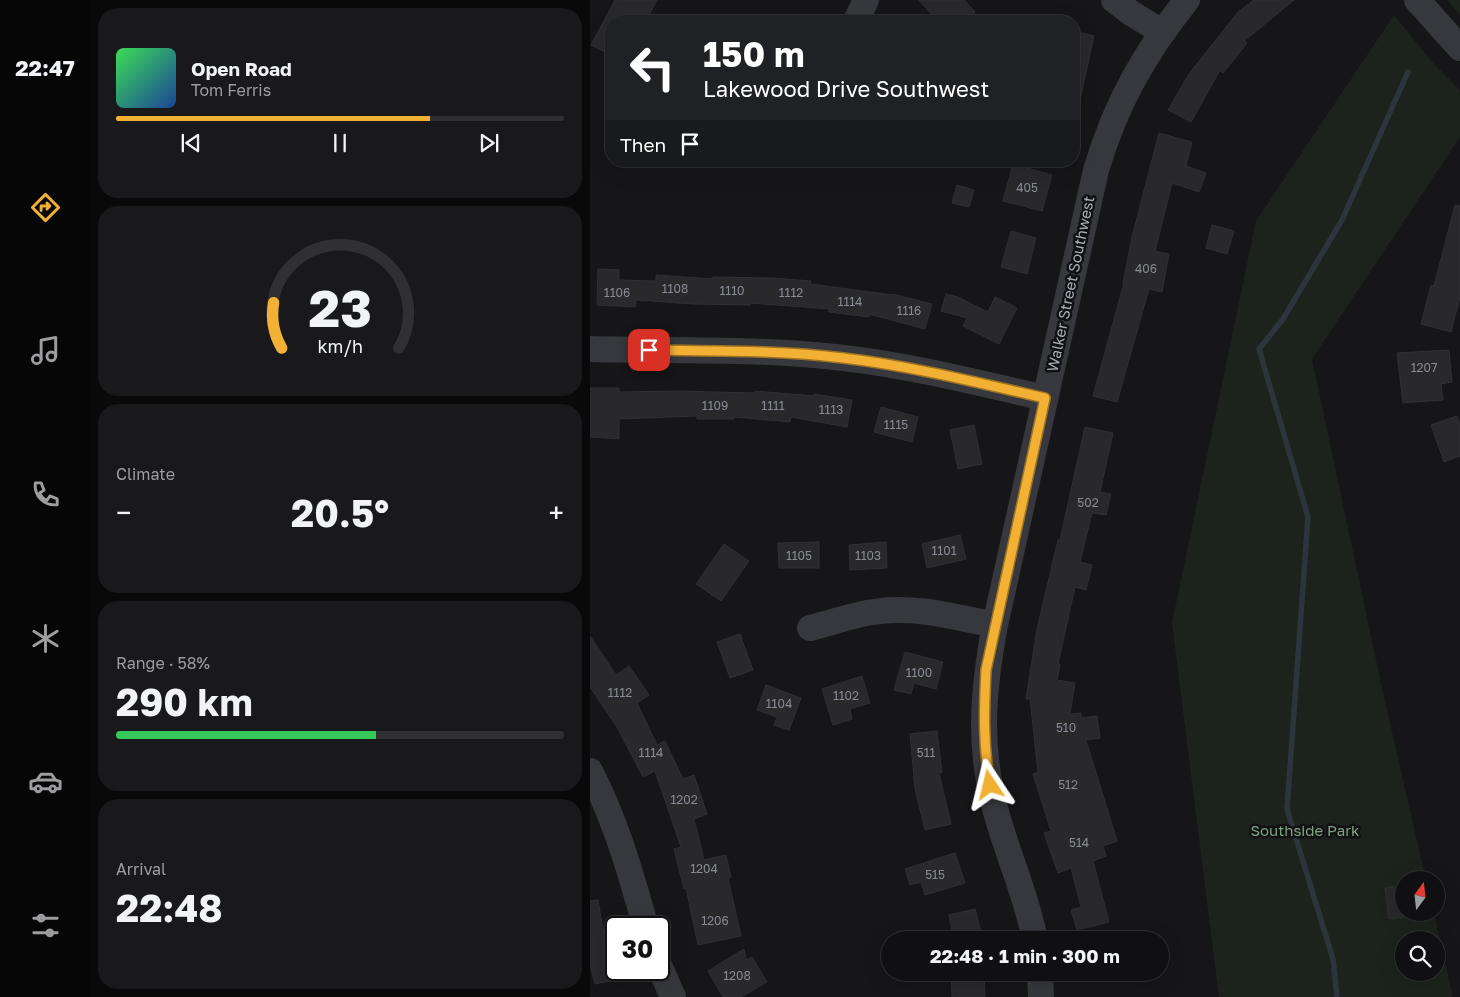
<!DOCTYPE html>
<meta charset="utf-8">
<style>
:root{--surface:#101012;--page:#19191b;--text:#f1f3f6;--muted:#9c9d9f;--line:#303032;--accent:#f2b134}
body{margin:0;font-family:"Golos Text",sans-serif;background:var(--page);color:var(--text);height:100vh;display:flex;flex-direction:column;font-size:19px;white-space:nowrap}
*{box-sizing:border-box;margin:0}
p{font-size:16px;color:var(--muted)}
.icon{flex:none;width:28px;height:28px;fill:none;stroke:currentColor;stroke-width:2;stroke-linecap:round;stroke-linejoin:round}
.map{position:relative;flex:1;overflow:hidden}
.panel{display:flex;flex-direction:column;gap:8px;padding:8px;background:#09090a;width:500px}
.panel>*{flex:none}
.banner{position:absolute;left:15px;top:15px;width:475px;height:152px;border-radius:20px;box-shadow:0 5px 20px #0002,0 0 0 1px var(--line);background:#202124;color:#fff;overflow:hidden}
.needle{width:32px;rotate:15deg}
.fabs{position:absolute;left:805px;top:871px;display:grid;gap:10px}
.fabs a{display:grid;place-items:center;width:50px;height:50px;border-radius:50%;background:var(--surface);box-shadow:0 5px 20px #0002,0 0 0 1px var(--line);font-size:25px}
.speed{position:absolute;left:15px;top:916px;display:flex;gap:10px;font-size:25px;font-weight:700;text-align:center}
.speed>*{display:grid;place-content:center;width:65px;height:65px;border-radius:50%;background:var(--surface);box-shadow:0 5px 20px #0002,0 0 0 1px var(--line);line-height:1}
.speed .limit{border:2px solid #111;border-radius:8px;background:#fff;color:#111}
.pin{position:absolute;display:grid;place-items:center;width:42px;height:42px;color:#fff;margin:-21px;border-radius:10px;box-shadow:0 2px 8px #0006}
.me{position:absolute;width:55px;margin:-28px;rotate:350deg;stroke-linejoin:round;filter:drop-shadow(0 0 4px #0008)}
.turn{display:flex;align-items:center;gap:18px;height:105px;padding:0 15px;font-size:22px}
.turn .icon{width:65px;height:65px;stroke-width:2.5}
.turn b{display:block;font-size:35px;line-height:42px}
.then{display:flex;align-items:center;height:48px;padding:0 15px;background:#0003;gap:10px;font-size:19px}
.big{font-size:38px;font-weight:700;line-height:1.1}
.panel .widget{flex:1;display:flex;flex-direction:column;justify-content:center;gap:8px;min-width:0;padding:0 18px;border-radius:20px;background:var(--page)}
.panel .dial{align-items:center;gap:0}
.dial svg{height:130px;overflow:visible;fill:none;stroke:var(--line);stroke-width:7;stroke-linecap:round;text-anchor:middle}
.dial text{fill:var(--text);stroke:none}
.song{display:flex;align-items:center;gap:15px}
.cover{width:60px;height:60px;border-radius:8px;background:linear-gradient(135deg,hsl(130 70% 55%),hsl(220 70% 35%))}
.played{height:5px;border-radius:2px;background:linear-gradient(90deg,var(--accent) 70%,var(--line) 70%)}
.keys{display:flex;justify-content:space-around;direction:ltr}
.heat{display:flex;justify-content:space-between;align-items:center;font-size:28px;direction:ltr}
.charge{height:8px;border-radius:4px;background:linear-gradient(90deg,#34c759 58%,var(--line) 0)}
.trip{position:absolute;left:291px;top:931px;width:288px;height:50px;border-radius:25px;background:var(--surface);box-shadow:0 5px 20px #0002,0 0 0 1px var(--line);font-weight:700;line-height:50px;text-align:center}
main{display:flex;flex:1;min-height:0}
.tab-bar{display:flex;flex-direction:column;width:90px;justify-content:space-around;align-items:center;background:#060607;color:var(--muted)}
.tab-bar .icon{width:35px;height:35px}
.tab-bar .active{color:var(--accent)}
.tab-bar b{font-size:22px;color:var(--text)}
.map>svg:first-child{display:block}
.green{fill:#1c231d;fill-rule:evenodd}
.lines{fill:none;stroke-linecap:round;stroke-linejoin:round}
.stream{stroke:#2c353c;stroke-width:5.5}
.building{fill:#29292c;stroke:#303034}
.minor{stroke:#37383d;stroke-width:26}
.route-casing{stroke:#9d7322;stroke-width:12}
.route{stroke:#f2b134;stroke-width:9}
.labels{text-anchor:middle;stroke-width:5;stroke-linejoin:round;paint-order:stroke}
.number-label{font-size:12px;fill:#888b94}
.street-label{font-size:15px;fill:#a8adb8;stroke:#111113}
.park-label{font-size:15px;fill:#7fa381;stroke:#111113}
</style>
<main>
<nav class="tab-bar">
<b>22:47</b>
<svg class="icon active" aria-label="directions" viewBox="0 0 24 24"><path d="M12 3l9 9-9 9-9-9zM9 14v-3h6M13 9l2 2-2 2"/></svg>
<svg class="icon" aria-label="music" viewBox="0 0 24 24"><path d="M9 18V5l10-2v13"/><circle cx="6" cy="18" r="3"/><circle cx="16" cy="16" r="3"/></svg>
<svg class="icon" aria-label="phone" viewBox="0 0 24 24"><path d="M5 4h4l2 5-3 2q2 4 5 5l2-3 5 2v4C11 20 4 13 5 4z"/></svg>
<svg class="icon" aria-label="climate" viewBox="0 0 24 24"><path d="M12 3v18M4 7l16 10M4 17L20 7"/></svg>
<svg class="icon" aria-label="car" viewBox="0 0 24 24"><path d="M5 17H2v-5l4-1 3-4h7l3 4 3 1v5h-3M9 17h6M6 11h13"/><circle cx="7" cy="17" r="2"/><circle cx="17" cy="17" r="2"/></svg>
<svg class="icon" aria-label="filters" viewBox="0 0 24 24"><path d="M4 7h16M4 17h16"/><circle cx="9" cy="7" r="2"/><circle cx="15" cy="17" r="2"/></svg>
</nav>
<section class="panel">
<div class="widget">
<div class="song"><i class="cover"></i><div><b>Open Road</b><p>Tom Ferris</p></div></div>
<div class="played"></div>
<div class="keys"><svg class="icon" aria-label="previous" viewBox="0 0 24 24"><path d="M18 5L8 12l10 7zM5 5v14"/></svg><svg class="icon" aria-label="pause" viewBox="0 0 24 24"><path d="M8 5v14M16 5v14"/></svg><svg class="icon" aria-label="next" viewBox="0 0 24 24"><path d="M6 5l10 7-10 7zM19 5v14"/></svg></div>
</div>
<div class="widget dial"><svg viewBox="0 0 100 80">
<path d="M14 69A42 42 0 1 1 86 69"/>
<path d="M14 69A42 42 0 0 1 9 41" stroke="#f2b134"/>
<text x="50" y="56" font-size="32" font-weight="700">23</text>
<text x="50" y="72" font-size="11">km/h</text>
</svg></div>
<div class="widget"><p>Climate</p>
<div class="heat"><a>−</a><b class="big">20.5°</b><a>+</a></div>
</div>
<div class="widget"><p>Range · 58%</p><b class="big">290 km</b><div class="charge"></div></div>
<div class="widget"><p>Arrival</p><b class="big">22:48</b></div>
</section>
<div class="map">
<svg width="870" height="997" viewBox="0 0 870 997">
<rect width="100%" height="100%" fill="#161618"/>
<path class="green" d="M 857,0 L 870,0 L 870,15 Z
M 804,15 L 843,63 L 870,90 L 870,137 L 722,359 L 792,688 L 836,880 L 814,880 L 814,912 L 844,913 L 863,997 L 629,997 L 582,623 L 666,221 ZM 814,940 L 846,940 L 846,972 L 814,972 Z"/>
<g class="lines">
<path class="stream" d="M 747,997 L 743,959 L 697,809 L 718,517 L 669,349 L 693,319 L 752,220 L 818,72"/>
</g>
<path class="building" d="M 25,0 L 67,0 L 56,21 L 21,21 L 21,55 L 1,45 Z
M 329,0 L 374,0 L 385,12 L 376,21 L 347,21 Z
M 664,0 L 704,0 L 654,41 L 657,43 L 633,73 L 630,70 L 601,122 L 578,110 L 599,74 L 648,12 Z
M 484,31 L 504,36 L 490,100 L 484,99 Z
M 569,133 L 602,142 L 596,166 L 616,173 L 609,192 L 582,183 L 565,251 L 579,254 L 572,292 L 559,289 L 527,402 L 503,396 L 534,283 L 533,283 L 542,237 Z
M 423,164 L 462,175 L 452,211 L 413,201 Z
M 367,185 L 384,190 L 379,207 L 362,203 Z
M 865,205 L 870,206 L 870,297 L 861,332 L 831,324 L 841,285 L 844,286 Z
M 622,225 L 644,231 L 637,254 L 616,248 Z
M 421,231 L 446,238 L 437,274 L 411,267 Z
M 8,269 L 29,270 L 29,280 L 66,281 L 66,275 L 123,279 L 123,277 L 183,278 L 221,281 L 220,284 L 303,295 L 303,294 L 342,304 L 335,329 L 279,314 L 279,317 L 239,312 L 239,309 L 160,303 L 160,305 L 103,304 L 46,300 L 45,307 L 7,305 Z
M 356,294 L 368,297 L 398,312 L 405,297 L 427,308 L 409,344 L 373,326 L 377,318 L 351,311 Z
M 859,350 L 862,382 L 851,384 L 853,400 L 813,403 L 807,353 Z
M 0,388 L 29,388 L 29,392 L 88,391 L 165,393 L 165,391 L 224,396 L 224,394 L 262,400 L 257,427 L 201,417 L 200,422 L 144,417 L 144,419 L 107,419 L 107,416 L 29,419 L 29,439 L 0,437 Z
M 291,407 L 328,417 L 322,442 L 284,432 Z
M 867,416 L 870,424 L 870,456 L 854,462 L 841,425 Z
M 384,425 L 392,464 L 368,469 L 360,430 Z
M 495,427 L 523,433 L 510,492 L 521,494 L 516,515 L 502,513 L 490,562 L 502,565 L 496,590 L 485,587 L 468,664 L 470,664 L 467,680 L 485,683 L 480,714 L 491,713 L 491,718 L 507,716 L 510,738 L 496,740 L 527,841 L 513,846 L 516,856 L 503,861 L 519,922 L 487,930 L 481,910 L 491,907 L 481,868 L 468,873 L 454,833 L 461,831 L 443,774 L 448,772 L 440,699 L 436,699 L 447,629 L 468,540 L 470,540 Z
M 370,535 L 376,559 L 337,568 L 332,544 Z
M 229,542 L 229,568 L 189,568 L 188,543 Z
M 296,542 L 297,568 L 260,570 L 259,545 Z
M 134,544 L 159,561 L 131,601 L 106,584 Z
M 150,634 L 163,670 L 140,678 L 127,642 Z
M 0,636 L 26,675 L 39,666 L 59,695 L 47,703 L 67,745 L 75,741 L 93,779 L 104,775 L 117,814 L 104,819 L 114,860 L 136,855 L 141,877 L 138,878 L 151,936 L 108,945 L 96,888 L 94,889 L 84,849 L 91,847 L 65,771 L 53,777 L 27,727 L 0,687 Z
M 315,652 L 353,662 L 346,689 L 324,683 L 321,694 L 304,690 Z
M 272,676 L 280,703 L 260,709 L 262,719 L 243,725 L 232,689 Z
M 176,685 L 211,698 L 199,730 L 184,725 L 187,717 L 167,710 Z
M 347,731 L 352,772 L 349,773 L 361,824 L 335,830 L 325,789 L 320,734 Z
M 365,853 L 375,883 L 335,895 L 331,882 L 320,885 L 315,869 Z
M 814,885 L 814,917 L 799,919 L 795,888 Z
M 8,900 L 14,935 L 19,933 L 29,979 L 5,984 L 0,965 L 0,901 Z
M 385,909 L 393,940 L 364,940 L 359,915 Z
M 154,949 L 156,960 L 162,957 L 177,982 L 151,997 L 133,997 L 118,971 Z
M 361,972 L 394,972 L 395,997 L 362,997 Z"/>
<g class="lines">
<path class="minor" d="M 524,0 L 541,13 L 572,32
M 827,0 L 870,48
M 266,21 L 276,0
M 0,349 C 84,351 171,348 254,358 C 322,366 389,383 455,398
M 220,628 C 241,623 262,615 283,612 C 324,605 365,617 405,625
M 0,771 C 26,821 41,874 56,928
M 445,940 C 437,896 416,851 405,808 C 388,745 393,689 405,625 L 506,170 C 526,103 554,54 597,0
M 69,965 L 83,997
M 450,972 L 451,997"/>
</g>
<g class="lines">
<defs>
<path id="route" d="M 59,350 C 124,351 189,350 253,358 C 322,366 389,383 455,398 L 396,670 C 394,710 393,745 400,785"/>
</defs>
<use href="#route" class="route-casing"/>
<use href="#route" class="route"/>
</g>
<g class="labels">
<g class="number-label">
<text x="437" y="192">405</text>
<text x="556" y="273">406</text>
<text x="85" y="293">1108</text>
<text x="142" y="295">1110</text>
<text x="27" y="297">1106</text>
<text x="201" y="297">1112</text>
<text x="260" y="306">1114</text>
<text x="319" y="315">1116</text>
<text x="834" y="372">1207</text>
<text x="125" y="410">1109</text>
<text x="183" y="410">1111</text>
<text x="241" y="414">1113</text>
<text x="306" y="429">1115</text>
<text x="498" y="507">502</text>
<text x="354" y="555">1101</text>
<text x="209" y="560">1105</text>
<text x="278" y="560">1103</text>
<text x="329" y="677">1100</text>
<text x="30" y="697">1112</text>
<text x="256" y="700">1102</text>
<text x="189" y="708">1104</text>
<text x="476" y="732">510</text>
<text x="61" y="757">1114</text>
<text x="336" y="757">511</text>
<text x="478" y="789">512</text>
<text x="94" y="804">1202</text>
<text x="489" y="847">514</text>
<text x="114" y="873">1204</text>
<text x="345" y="879">515</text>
<text x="125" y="925">1206</text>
<text x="147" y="980">1208</text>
</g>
<g class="street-label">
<text transform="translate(481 284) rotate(-78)" y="5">Walker Street Southwest</text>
</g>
<g class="park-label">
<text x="715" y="836">Southside Park</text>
</g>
</g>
</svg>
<div class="fabs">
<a><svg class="needle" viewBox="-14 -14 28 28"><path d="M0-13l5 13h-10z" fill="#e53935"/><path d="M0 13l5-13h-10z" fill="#9c9d9f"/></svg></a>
<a><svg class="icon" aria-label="search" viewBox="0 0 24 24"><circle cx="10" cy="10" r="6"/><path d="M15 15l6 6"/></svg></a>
</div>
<div class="speed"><div class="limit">30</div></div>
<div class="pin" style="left:59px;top:350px;background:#d93025"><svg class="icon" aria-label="arrive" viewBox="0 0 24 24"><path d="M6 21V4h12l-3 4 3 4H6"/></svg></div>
<svg class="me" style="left:400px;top:785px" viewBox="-20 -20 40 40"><path d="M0-17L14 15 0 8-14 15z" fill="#f2b134" stroke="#fff" stroke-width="4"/></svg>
<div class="trip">22:48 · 1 min · 300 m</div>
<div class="banner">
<div class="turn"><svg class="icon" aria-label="left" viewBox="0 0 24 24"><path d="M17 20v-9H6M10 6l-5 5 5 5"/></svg><div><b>150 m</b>Lakewood Drive Southwest</div></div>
<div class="then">Then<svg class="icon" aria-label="arrive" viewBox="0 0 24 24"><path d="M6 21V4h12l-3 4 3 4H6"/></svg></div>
</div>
</div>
</main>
